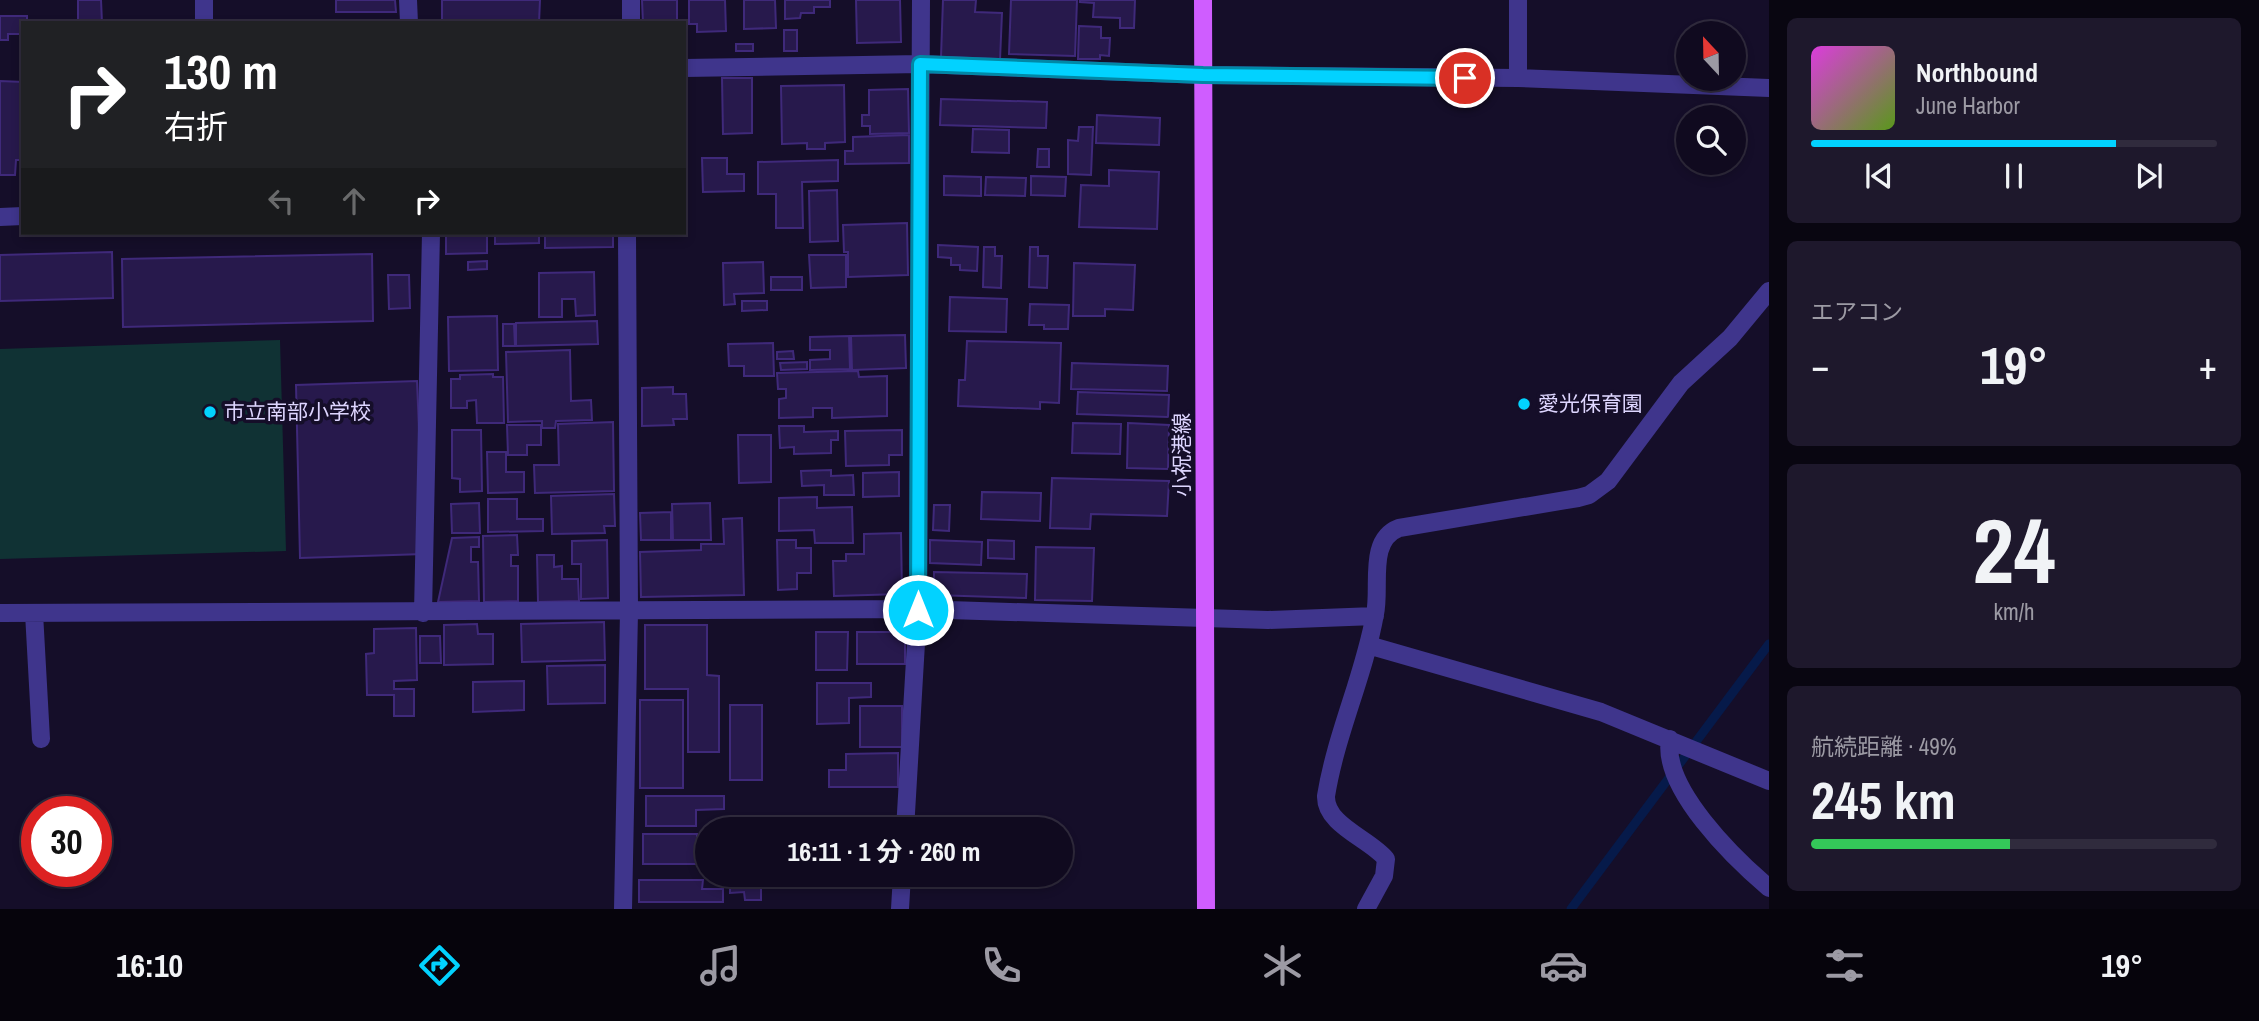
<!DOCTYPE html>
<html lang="ja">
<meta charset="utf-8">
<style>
:root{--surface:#100a1f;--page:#1e182c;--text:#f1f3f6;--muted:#9c9aa4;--line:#302b3d;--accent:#02d2ff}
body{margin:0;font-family:"Archivo Narrow","Noto Sans JP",sans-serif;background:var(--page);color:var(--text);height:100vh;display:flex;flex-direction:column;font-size:26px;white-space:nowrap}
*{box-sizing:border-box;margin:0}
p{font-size:23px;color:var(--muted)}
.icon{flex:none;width:38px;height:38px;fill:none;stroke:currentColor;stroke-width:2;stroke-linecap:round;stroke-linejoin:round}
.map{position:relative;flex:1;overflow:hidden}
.panel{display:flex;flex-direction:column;gap:18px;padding:18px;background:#090611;width:490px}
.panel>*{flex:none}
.top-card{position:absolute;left:21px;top:21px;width:665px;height:214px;border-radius:0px;box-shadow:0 4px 10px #0003,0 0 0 2px var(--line);background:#202124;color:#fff;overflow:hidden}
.needle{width:46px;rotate:338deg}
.controls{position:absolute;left:1676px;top:21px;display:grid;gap:14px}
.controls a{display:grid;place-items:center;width:70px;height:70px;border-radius:50%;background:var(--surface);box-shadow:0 4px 10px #0003,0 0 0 2px var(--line);font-size:35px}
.speed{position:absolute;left:21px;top:796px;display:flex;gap:14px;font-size:35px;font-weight:700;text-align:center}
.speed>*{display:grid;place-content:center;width:91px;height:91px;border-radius:50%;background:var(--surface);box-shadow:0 4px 10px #0003,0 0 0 2px var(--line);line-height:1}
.speed .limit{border:10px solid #d22;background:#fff;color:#111}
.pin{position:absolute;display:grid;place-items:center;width:60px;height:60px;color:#fff;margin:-30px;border:4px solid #fff;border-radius:50%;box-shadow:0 2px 7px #0007}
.me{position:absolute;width:77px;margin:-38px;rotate:0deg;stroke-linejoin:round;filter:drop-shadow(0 0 5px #0008)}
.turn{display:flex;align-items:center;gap:24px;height:147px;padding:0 28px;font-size:32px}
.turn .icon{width:91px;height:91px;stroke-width:2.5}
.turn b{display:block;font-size:49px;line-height:60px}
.lanes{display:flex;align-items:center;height:66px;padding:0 28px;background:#0003;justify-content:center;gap:35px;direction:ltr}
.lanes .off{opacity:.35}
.big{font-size:52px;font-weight:700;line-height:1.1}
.panel .widget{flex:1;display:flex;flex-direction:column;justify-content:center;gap:10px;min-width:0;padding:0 24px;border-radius:10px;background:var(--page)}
.panel .dial{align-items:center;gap:0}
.dial b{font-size:91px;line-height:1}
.song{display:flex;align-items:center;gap:21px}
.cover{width:84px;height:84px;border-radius:10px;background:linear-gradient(135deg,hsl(300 70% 55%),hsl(90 70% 35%))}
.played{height:7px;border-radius:4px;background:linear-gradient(90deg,var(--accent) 75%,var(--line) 75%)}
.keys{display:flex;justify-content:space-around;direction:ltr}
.heat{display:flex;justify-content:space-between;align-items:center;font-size:38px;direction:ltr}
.charge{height:10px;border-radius:5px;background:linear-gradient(90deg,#34c759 49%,var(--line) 0)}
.trip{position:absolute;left:695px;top:817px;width:378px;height:70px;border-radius:35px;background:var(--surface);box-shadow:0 4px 10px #0003,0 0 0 2px var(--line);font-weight:700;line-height:70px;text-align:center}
.tab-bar{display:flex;height:112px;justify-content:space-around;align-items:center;background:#06040c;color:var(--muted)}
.tab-bar .icon{width:49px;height:49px}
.tab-bar .selected{color:var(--accent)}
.tab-bar b{font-size:32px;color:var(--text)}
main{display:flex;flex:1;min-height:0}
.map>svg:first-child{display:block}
.green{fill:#103234}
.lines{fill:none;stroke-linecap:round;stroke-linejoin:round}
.stream{stroke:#061a4a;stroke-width:9}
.building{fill:#27194c;stroke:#3f297a;stroke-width:2}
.minor{stroke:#3f358c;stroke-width:18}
.major{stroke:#cf5dff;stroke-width:18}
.route-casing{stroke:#0188a6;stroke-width:18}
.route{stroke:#02d2ff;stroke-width:12}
.poi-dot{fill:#02d2ff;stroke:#150e29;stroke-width:2.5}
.labels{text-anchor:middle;stroke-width:7;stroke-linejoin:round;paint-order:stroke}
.poi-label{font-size:21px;fill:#ded6ff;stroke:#150e29;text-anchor:start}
.street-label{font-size:21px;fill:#ded6ff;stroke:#150e29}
</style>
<main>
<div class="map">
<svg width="1769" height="909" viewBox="0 0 1769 909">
<rect width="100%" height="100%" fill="#150e29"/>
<path class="green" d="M 280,340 L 286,551 L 0,559 L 0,349 Z"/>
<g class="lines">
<path class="stream" d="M 1571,909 L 1769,644"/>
</g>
<path class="building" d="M 78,0 L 101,0 L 102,23 L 78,23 Z
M 336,0 L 395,0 L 396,12 L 336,12 Z
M 442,0 L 540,0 L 539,23 L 442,23 Z
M 642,0 L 677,0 L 677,23 L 643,23 Z
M 689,0 L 725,0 L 726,31 L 697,32 L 697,24 L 689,24 Z
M 744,0 L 775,0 L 776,28 L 744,29 Z
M 785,0 L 830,0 L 830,7 L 814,7 L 814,13 L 801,13 L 800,18 L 785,19 Z
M 856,0 L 900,0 L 901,42 L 857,43 Z
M 943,0 L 976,0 L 975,12 L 1002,13 L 1000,60 L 941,57 Z
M 1011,0 L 1077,0 L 1075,56 L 1009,54 Z
M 1080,0 L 1135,0 L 1134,28 L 1120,28 L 1120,18 L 1093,17 L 1094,3 L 1080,2 Z
M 0,16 L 27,16 L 27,23 L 23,23 L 23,34 L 8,34 L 8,40 L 0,40 Z
M 1079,26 L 1101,27 L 1101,38 L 1110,38 L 1109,56 L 1100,55 L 1100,59 L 1078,59 Z
M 784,30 L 797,30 L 797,51 L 784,51 Z
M 736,44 L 753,44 L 753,51 L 736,51 Z
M 722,78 L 752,78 L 752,133 L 723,134 Z
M 0,81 L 23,82 L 23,160 L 16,160 L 15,175 L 0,175 Z
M 844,85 L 845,142 L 825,143 L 825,149 L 807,149 L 807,143 L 782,144 L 781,86 Z
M 908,89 L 909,133 L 870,134 L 870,126 L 862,126 L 862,115 L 869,115 L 869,90 Z
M 941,99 L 1047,102 L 1046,128 L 940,125 Z
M 1097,115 L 1160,118 L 1159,145 L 1096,143 Z
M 1079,127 L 1093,127 L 1091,175 L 1068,174 L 1068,140 L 1078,141 Z
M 973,129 L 1009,130 L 1009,153 L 972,152 Z
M 909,135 L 909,163 L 845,164 L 845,151 L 853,151 L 853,137 Z
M 1038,149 L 1049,149 L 1049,167 L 1037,167 Z
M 702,158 L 727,158 L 727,174 L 744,174 L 744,191 L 703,192 Z
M 838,160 L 838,181 L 802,182 L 803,228 L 776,228 L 776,194 L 758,194 L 758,162 Z
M 1109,170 L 1159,172 L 1157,229 L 1079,227 L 1081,185 L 1109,186 Z
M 944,176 L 981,177 L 981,196 L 944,195 Z
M 1031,176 L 1066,177 L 1065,196 L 1031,195 Z
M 986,177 L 1026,178 L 1025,196 L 985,195 Z
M 837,190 L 838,241 L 810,242 L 809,191 Z
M 907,223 L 908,275 L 848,277 L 848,252 L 844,252 L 843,225 Z
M 446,233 L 487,233 L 487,253 L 446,254 Z
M 495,233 L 539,233 L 539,243 L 495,244 Z
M 545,233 L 613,233 L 613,247 L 545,248 Z
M 938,245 L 978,247 L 977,271 L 960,270 L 960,265 L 951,265 L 951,258 L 938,257 Z
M 984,247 L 995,247 L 995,256 L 1002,256 L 1001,288 L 983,287 Z
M 1030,247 L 1038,247 L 1038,256 L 1048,256 L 1047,288 L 1029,287 Z
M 112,252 L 113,298 L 0,301 L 0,255 Z
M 372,254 L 373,321 L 123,327 L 122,259 Z
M 809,255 L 846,255 L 846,287 L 811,288 Z
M 487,261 L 487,269 L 468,270 L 468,262 Z
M 763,262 L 764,293 L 734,294 L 735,304 L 724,305 L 723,263 Z
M 1074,263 L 1135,265 L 1133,310 L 1105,309 L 1105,316 L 1073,316 Z
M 594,272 L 595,315 L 576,316 L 575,299 L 562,299 L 562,317 L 539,317 L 539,273 Z
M 388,275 L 409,275 L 410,308 L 389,309 Z
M 771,277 L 802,277 L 802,290 L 771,290 Z
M 950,297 L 1007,299 L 1006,332 L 949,331 Z
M 742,301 L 767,301 L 767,310 L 742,311 Z
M 1030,304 L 1069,305 L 1068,329 L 1044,329 L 1044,325 L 1029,325 Z
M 497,316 L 498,370 L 449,371 L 448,317 Z
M 597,321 L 598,344 L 516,346 L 516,323 Z
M 503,324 L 514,324 L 515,346 L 503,346 Z
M 905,335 L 906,368 L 852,370 L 851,336 Z
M 849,336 L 850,369 L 810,370 L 810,360 L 830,359 L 830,350 L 810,350 L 810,337 Z
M 967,341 L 1061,343 L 1059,403 L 1040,402 L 1040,409 L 958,406 L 959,380 L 965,380 Z
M 773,343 L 774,376 L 744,376 L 744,366 L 729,366 L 728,344 Z
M 570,350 L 571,401 L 591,400 L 592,420 L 556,421 L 555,428 L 542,428 L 542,421 L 508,422 L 506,352 Z
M 793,351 L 794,359 L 777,359 L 777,352 Z
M 807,362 L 807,369 L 781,370 L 780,363 Z
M 1072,363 L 1168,366 L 1167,391 L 1071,389 Z
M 858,371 L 859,377 L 887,376 L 887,416 L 832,418 L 832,408 L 813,408 L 813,417 L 779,418 L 779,399 L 786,398 L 786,389 L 778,389 L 777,373 Z
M 493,374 L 493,377 L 503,377 L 504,423 L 477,423 L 476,400 L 467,401 L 467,408 L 451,408 L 451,379 L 460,379 L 460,375 Z
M 417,381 L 424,554 L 300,558 L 296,385 Z
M 673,387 L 673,394 L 686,394 L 687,419 L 673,419 L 674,425 L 642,426 L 642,388 Z
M 1078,392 L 1169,395 L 1168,417 L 1077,414 Z
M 613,422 L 614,491 L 535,493 L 534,465 L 559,465 L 558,424 Z
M 1073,423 L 1121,424 L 1120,454 L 1072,453 Z
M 1128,423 L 1169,425 L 1168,469 L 1127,468 Z
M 507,425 L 541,425 L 541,445 L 527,445 L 527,455 L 508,455 Z
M 779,426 L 804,426 L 804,432 L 838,431 L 838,440 L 831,440 L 831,453 L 794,454 L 794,447 L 780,448 Z
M 452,430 L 481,430 L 482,491 L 460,492 L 460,479 L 452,478 Z
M 902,430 L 902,455 L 889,455 L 889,465 L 846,466 L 845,431 Z
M 738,435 L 771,435 L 771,482 L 739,483 Z
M 487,452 L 506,452 L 506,472 L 524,472 L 524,492 L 488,493 Z
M 831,470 L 831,476 L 853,475 L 854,495 L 824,495 L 824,485 L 802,486 L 801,471 Z
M 899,472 L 899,496 L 863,497 L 863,473 Z
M 1052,478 L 1169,481 L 1167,516 L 1091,514 L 1090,529 L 1050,528 Z
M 982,492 L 1041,493 L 1040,521 L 981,519 Z
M 614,494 L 615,526 L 604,526 L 605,533 L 552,534 L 551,496 Z
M 817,497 L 817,508 L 852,507 L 853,543 L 815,543 L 814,530 L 779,531 L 779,498 Z
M 488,499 L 517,499 L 517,519 L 543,519 L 543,531 L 488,532 Z
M 479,503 L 480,533 L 452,533 L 451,504 Z
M 710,503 L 711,540 L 673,540 L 672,504 Z
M 934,505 L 950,505 L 949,531 L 933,530 Z
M 671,512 L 671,540 L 641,540 L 640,513 Z
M 742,518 L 744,595 L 641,597 L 640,552 L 701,550 L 701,544 L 724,544 L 723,519 Z
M 901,533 L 902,594 L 834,596 L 833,561 L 846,561 L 846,554 L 864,554 L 864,534 Z
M 517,535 L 518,555 L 511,555 L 511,566 L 518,566 L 518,601 L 484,602 L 483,536 Z
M 479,537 L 479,547 L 471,547 L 471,562 L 478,562 L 479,601 L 438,602 L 452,538 Z
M 607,540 L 608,598 L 581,599 L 581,564 L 572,564 L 572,541 Z
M 777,540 L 796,540 L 796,548 L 811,548 L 811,573 L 797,573 L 797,589 L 778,590 Z
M 930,540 L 982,542 L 981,565 L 930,563 Z
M 988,540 L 1014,541 L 1014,559 L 988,558 Z
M 1036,547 L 1094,548 L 1092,601 L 1035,600 Z
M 537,555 L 554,555 L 554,567 L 562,566 L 562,579 L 578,579 L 579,601 L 538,602 Z
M 934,572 L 1027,574 L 1026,598 L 934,595 Z
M 604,622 L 605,660 L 522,662 L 521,624 Z
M 477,624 L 478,634 L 493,634 L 493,664 L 444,665 L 444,625 Z
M 645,625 L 707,625 L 707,675 L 719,676 L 719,752 L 688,752 L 688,689 L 645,689 Z
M 416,628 L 417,680 L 394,681 L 394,689 L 414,689 L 414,716 L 394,716 L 394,695 L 367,695 L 366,654 L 374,653 L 374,629 Z
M 816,632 L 848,632 L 847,670 L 816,670 Z
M 857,632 L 905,632 L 905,664 L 857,664 Z
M 420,636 L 440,636 L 441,663 L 420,663 Z
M 605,665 L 605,703 L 548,704 L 547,666 Z
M 524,681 L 524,710 L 473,712 L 473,682 Z
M 817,683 L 871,683 L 871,697 L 849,698 L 849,723 L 817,724 Z
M 640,700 L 683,700 L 683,788 L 640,788 Z
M 730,705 L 762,705 L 762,780 L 730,780 Z
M 860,706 L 902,706 L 902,747 L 860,747 Z
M 898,753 L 898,787 L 829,787 L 829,770 L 846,770 L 846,754 Z
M 646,796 L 724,796 L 724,809 L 696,810 L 696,826 L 646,826 Z
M 643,834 L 697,834 L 697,845 L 706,845 L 706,864 L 643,864 Z
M 639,880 L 703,880 L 702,889 L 723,889 L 723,902 L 639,902 Z
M 730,880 L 761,880 L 761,900 L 745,900 L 744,892 L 730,893 Z"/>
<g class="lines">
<path class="minor" d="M 204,0 L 204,23
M 408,0 L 409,23
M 631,23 L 631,0
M 684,68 L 920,64 L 1203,75 L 1518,78 L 1769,88
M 1518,78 L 1518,0
M 0,217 L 23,216
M 0,613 L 918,609 L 1268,620 L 1375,616
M 34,613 L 41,739
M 423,613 L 431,233
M 1368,645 L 1601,712 L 1769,781
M 1670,739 C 1661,788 1735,859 1769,888
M 905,830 L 918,609 L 921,0
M 623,909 L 629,612 L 627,233
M 900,909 L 902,875
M 1366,909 L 1384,876 L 1386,859 C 1370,839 1325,825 1326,796 C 1336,734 1364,676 1375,614 C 1381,587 1367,540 1399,528 L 1578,498 L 1589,495 L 1608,481 L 1681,383 L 1730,338 L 1769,291"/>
<path class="major" d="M 1203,0 L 1206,909"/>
</g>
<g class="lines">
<defs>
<path id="route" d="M 918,610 L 920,64 L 1203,75 L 1465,78"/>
</defs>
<use href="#route" class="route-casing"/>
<use href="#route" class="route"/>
</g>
<g class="poi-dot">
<circle cx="1524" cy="404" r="7"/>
<circle cx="210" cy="412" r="7"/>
</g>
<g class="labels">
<g class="poi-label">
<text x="1538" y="411">愛光保育園</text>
<text x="224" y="419">市立南部小学校</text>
</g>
<g class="street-label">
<text transform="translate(1182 455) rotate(-90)" y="7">小祝港線</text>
</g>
</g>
</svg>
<div class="controls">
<a><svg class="needle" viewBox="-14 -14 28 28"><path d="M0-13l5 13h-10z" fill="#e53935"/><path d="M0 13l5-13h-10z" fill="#9c9aa4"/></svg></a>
<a><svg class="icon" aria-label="search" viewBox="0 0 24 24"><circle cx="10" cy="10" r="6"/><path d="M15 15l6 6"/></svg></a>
</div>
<div class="speed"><div class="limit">30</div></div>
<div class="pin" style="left:1465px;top:78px;background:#d93025"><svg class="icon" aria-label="arrive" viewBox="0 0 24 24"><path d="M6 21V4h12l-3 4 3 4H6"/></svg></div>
<svg class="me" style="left:918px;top:610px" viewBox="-20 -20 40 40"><circle r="17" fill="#02d2ff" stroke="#fff" stroke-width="3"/><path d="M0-11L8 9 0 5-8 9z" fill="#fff"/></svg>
<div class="trip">16:11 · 1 分 · 260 m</div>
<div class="top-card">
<div class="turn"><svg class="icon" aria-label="right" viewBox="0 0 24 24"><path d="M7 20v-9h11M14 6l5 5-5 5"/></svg><div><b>130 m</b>右折</div></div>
<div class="lanes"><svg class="icon off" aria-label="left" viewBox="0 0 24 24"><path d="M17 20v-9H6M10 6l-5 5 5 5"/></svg><svg class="icon off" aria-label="ahead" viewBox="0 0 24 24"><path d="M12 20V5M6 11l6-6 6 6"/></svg><svg class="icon" aria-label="right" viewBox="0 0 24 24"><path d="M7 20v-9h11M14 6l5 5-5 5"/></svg></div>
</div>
</div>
<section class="panel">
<div class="widget">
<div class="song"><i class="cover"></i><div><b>Northbound</b><p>June Harbor</p></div></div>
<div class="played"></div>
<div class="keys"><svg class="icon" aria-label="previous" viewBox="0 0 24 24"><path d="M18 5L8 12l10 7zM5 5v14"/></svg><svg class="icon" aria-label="pause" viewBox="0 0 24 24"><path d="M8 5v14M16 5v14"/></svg><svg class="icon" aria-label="next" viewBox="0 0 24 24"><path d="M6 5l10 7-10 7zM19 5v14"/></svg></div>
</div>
<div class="widget"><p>エアコン</p>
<div class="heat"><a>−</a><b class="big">19°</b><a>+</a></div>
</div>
<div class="widget dial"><b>24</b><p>km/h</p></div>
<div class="widget"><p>航続距離 · 49%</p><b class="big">245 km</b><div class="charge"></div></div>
</section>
</main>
<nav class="tab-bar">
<b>16:10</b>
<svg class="icon selected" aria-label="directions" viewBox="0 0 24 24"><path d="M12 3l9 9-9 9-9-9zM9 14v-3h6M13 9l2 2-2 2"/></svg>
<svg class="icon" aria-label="music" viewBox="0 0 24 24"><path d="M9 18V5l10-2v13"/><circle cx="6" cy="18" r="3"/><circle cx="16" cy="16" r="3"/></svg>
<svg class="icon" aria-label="phone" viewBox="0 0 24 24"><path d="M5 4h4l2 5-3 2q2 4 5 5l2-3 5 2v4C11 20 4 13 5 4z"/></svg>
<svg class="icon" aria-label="climate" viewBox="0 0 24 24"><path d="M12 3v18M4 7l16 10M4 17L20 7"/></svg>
<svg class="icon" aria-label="car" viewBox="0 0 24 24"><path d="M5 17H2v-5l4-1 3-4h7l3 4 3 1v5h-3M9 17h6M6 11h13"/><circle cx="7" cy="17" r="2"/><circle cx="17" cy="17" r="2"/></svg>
<svg class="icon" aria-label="filters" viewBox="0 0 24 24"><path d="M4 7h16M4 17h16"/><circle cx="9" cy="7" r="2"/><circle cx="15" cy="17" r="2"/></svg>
<b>19°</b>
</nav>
